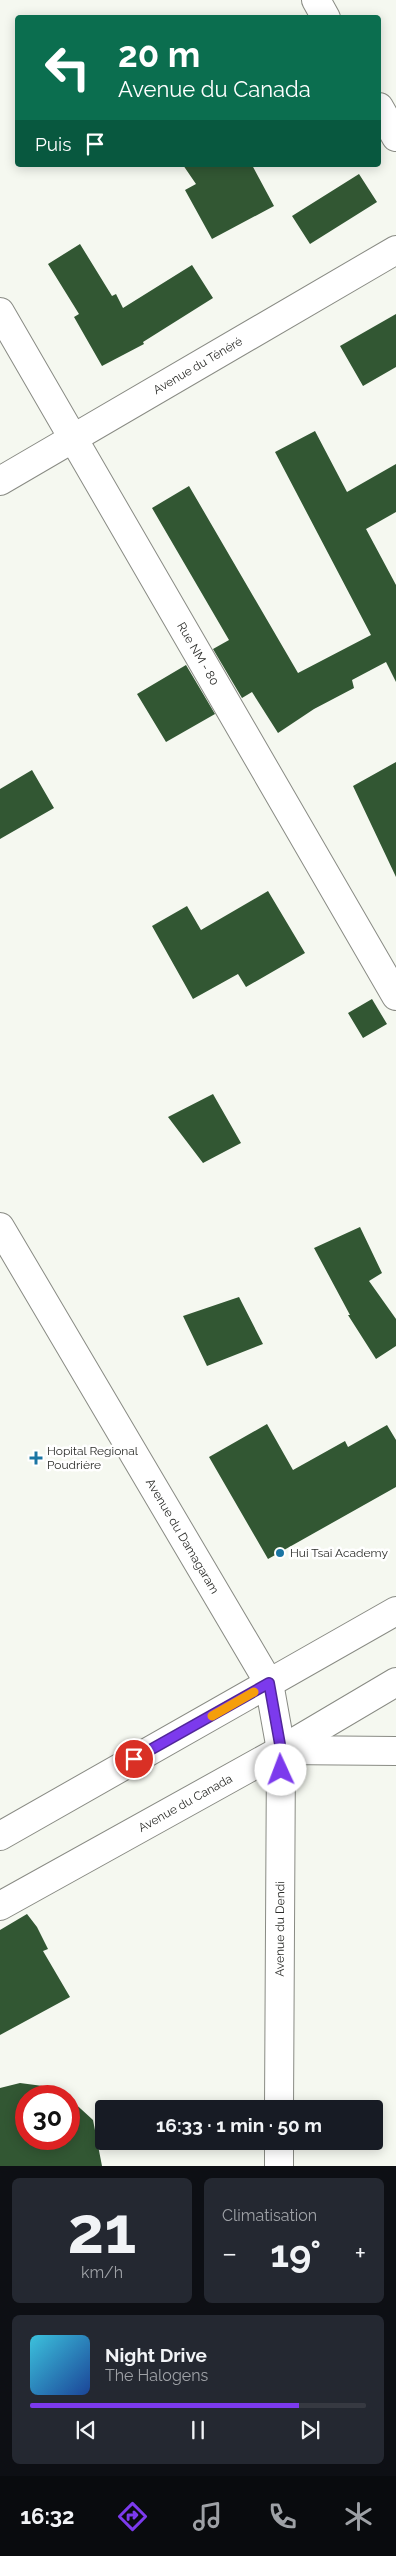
<!DOCTYPE html>
<html lang="fr">
<meta charset="utf-8">
<style>
:root{--surface:#171b24;--page:#242831;--text:#f1f3f6;--muted:#9ea1a6;--line:#363941;--accent:#7c3aed}
body{margin:0;font-family:Raleway,sans-serif;background:var(--page);color:var(--text);height:100vh;display:flex;flex-direction:column;font-size:19px;white-space:nowrap}
*{box-sizing:border-box;margin:0}
p{font-size:16px;color:var(--muted)}
.icon{flex:none;width:28px;height:28px;fill:none;stroke:currentColor;stroke-width:2;stroke-linecap:round;stroke-linejoin:round}
.map{position:relative;height:2166px;overflow:hidden}
.details{display:flex;flex-direction:column;gap:12px;padding:12px;background:#0d0f14;flex:1}
.details>*{flex:none}
.banner{position:absolute;left:15px;top:15px;width:366px;height:152px;border-radius:5px;box-shadow:0 2px 12px #0003;background:#0b6e4f;color:#fff;overflow:hidden}
.speed{position:absolute;left:15px;top:2085px;display:flex;gap:10px;font-size:25px;font-weight:700;text-align:center}
.speed>*{display:grid;place-content:center;width:65px;height:65px;border-radius:50%;background:var(--surface);box-shadow:0 2px 12px #0003;line-height:1}
.speed .limit{border:8px solid #d22;background:#fff;color:#111}
.pin{position:absolute;display:grid;place-items:center;width:42px;height:42px;color:#fff;margin:-21px;border:2px solid #fff;border-radius:50%;box-shadow:0 1px 5px #0007}
.me{position:absolute;width:55px;margin:-28px;rotate:358deg;stroke-linejoin:round;filter:drop-shadow(0 0 4px #0008)}
.turn{display:flex;align-items:center;gap:18px;height:105px;padding:0 20px;font-size:22px}
.turn .icon{width:65px;height:65px;stroke-width:2.5}
.turn b{display:block;font-size:35px;line-height:42px}
.then{display:flex;align-items:center;height:48px;padding:0 20px;background:#0003;gap:10px;font-size:19px}
.big{font-size:38px;font-weight:700;line-height:1.1}
.details .tile{flex:1;display:flex;flex-direction:column;justify-content:center;gap:8px;min-width:0;padding:0 18px;border-radius:8px;background:var(--page)}
.details .dial{align-items:center;gap:0}
.dial b{font-size:65px;line-height:1}
.song{display:flex;align-items:center;gap:15px}
.cover{width:60px;height:60px;border-radius:8px;background:linear-gradient(135deg,hsl(190 70% 55%),hsl(220 70% 35%))}
.played{height:5px;border-radius:2px;background:linear-gradient(90deg,var(--accent) 80%,var(--line) 80%)}
.keys{display:flex;justify-content:space-around;direction:ltr}
.heat{display:flex;justify-content:space-between;align-items:center;font-size:28px;direction:ltr}
.details .tiles{flex:1;display:grid;gap:12px;grid-template-columns:1fr 1fr}
.tile:last-child{grid-column:span 2}
.trip{position:absolute;left:95px;top:2100px;width:288px;height:50px;border-radius:5px;background:var(--surface);box-shadow:0 2px 12px #0003;font-weight:700;line-height:50px;text-align:center}
.menu{display:flex;height:80px;justify-content:space-around;align-items:center;background:#090b0e;color:var(--muted)}
.menu .icon{width:35px;height:35px}
.menu .active{color:var(--accent)}
.menu b{font-size:22px;color:var(--text)}
.map>svg:first-child{display:block}
.building{fill:#325733}
.lines{fill:none;stroke-linecap:round;stroke-linejoin:round}
.minor-casing{stroke:#898b84;stroke-width:30}
.tertiary-casing{stroke:#898b84;stroke-width:30}
.minor{stroke:#fff;stroke-width:28}
.tertiary{stroke:#fff;stroke-width:28}
.route-casing{stroke:#51269a;stroke-width:12}
.route{stroke:#7c3aed;stroke-width:9}
.slow{stroke:#f59e0b;stroke-width:9}
.poi-dot{fill:#1a75a3;stroke:#fff;stroke-width:2}
.labels{text-anchor:middle;stroke-width:5;stroke-linejoin:round;paint-order:stroke}
.street-label{font-size:12px;fill:#2b2c29;stroke:#fff}
.poi-label{font-size:12px;fill:#2b2c29;stroke:#fff;text-anchor:start}
</style>
<div class="map">
<svg width="396" height="2166" viewBox="0 0 396 2166">
<rect width="100%" height="100%" fill="#f5f8f0"/>
<path class="building" d="M 183,165 L 252,165 L 274,206 L 212,239 L 185,190 L 196,184 Z
M 359,174 L 377,202 L 310,244 L 292,216 Z
M 80,244 L 112,296 L 116,294 L 123,308 L 192,265 L 213,298 L 143,342 L 144,344 L 102,366 L 74,317 L 79,314 L 48,264 Z
M 396,314 L 396,367 L 363,386 L 340,346 Z
M 315,431 L 347,492 L 396,464 L 396,512 L 366,529 L 396,585 L 396,682 L 386,662 L 352,680 L 354,688 L 314,709 L 278,733 L 252,692 L 242,698 L 213,649 L 229,640 L 152,508 L 189,486 L 298,673 L 371,635 L 275,452 Z
M 186,665 L 215,714 L 166,742 L 137,694 Z
M 396,762 L 396,877 L 353,786 Z
M 32,770 L 54,808 L 0,839 L 0,789 Z
M 268,891 L 305,953 L 246,987 L 238,974 L 193,999 L 152,926 L 187,906 L 201,930 Z
M 372,999 L 387,1024 L 363,1038 L 348,1013 Z
M 213,1094 L 241,1143 L 203,1163 L 168,1117 Z
M 360,1227 L 382,1273 L 369,1281 L 396,1319 L 396,1346 L 376,1359 L 348,1315 L 350,1315 L 314,1248 Z
M 239,1297 L 263,1344 L 207,1366 L 183,1316 Z
M 267,1424 L 293,1470 L 345,1441 L 348,1447 L 387,1425 L 396,1440 L 396,1487 L 268,1559 L 209,1457 Z
M 27,1914 L 37,1927 L 48,1949 L 43,1951 L 70,1997 L 0,2035 L 0,1930 Z
M 20,2083 L 58,2088 L 67,2096 L 26,2096 L 26,2139 L 69,2139 L 69,2098 L 93,2120 L 102,2166 L 0,2166 L 0,2088 Z"/>
<g class="lines">
<defs>
<g id="minor">
<path d="M 316,0 L 326,18"/>
<path d="M 379,107 L 396,137"/>
<path id="s1" d="M 0,312 L 396,996"/>
<path id="s2" d="M 0,481 L 396,250"/>
<path id="s3" d="M 279,2109 L 281,1750 L 396,1751"/>
<path d="M 279,2166 L 279,2141"/>
</g>
<g id="tertiary">
<path id="s4" d="M 0,1227 L 269,1683 L 281,1750"/>
<path d="M 0,1836 L 396,1611"/>
<path id="s5" d="M 0,1906 L 281,1750 L 396,1682"/>
</g>
</defs>
<use href="#minor" class="minor-casing"/>
<use href="#tertiary" class="tertiary-casing"/>
<use href="#minor" class="minor"/>
<use href="#tertiary" class="tertiary"/>
</g>
<g class="lines">
<defs>
<path id="route" d="M 134,1759 L 269,1683 L 281,1750 L 281,1770"/>
</defs>
<use href="#route" class="route-casing"/>
<use href="#route" class="route"/>
<path class="slow" d="M 212,1716 L 254,1692"/>
</g>
<g class="poi-dot">
<path d="M33.5 1450.5h5v5h5v5h-5v5h-5v-5h-5v-5h5z"/>
<circle cx="280" cy="1553" r="5"/>
</g>
<g class="labels">
<g class="street-label">
<text dy="4" stroke="none"><textPath href="#s2" startOffset="229">Avenue du Ténéré</textPath></text>
<text dy="4" stroke="none"><textPath href="#s1" startOffset="395">Rue NM - 80</textPath></text>
<text dy="4" stroke="none"><textPath href="#s4" startOffset="359">Avenue du Damagaram</textPath></text>
<text dy="4" stroke="none"><textPath href="#s5" startOffset="212">Avenue du Canada</textPath></text>
<text dy="4" stroke="none"><textPath href="#s3" startOffset="180">Avenue du Dendi</textPath></text>
</g>
<g class="poi-label">
<text x="47" y="1455">Hopital Regional<tspan x="47" dy="14">Poudrière</tspan></text>
<text x="290" y="1557">Hui Tsai Academy</text>
</g>
</g>
</svg>
<div class="speed"><div class="limit">30</div></div>
<div class="pin" style="left:134px;top:1759px;background:#d93025"><svg class="icon" aria-label="arrive" viewBox="0 0 24 24"><path d="M6 21V4h12l-3 4 3 4H6"/></svg></div>
<svg class="me" style="left:281px;top:1770px" viewBox="-20 -20 40 40"><circle r="19" fill="#fff"/><path d="M0-13L10 11 0 6-10 11z" fill="#7c3aed"/></svg>
<div class="trip">16:33 · 1 min · 50 m</div>
<div class="banner">
<div class="turn"><svg class="icon" aria-label="left" viewBox="0 0 24 24"><path d="M17 20v-9H6M10 6l-5 5 5 5"/></svg><div><b>20 m</b>Avenue du Canada</div></div>
<div class="then">Puis<svg class="icon" aria-label="arrive" viewBox="0 0 24 24"><path d="M6 21V4h12l-3 4 3 4H6"/></svg></div>
</div>
</div>
<section class="details">
<div class="tiles">
<div class="tile dial"><b>21</b><p>km/h</p></div>
<div class="tile"><p>Climatisation</p>
<div class="heat"><a>−</a><b class="big">19°</b><a>+</a></div>
</div>
<div class="tile">
<div class="song"><i class="cover"></i><div><b>Night Drive</b><p>The Halogens</p></div></div>
<div class="played"></div>
<div class="keys"><svg class="icon" aria-label="previous" viewBox="0 0 24 24"><path d="M18 5L8 12l10 7zM5 5v14"/></svg><svg class="icon" aria-label="pause" viewBox="0 0 24 24"><path d="M8 5v14M16 5v14"/></svg><svg class="icon" aria-label="next" viewBox="0 0 24 24"><path d="M6 5l10 7-10 7zM19 5v14"/></svg></div>
</div>
</div>
</section>
<nav class="menu">
<b>16:32</b>
<svg class="icon active" aria-label="directions" viewBox="0 0 24 24"><path d="M12 3l9 9-9 9-9-9zM9 14v-3h6M13 9l2 2-2 2"/></svg>
<svg class="icon" aria-label="music" viewBox="0 0 24 24"><path d="M9 18V5l10-2v13"/><circle cx="6" cy="18" r="3"/><circle cx="16" cy="16" r="3"/></svg>
<svg class="icon" aria-label="phone" viewBox="0 0 24 24"><path d="M5 4h4l2 5-3 2q2 4 5 5l2-3 5 2v4C11 20 4 13 5 4z"/></svg>
<svg class="icon" aria-label="climate" viewBox="0 0 24 24"><path d="M12 3v18M4 7l16 10M4 17L20 7"/></svg>
</nav>
